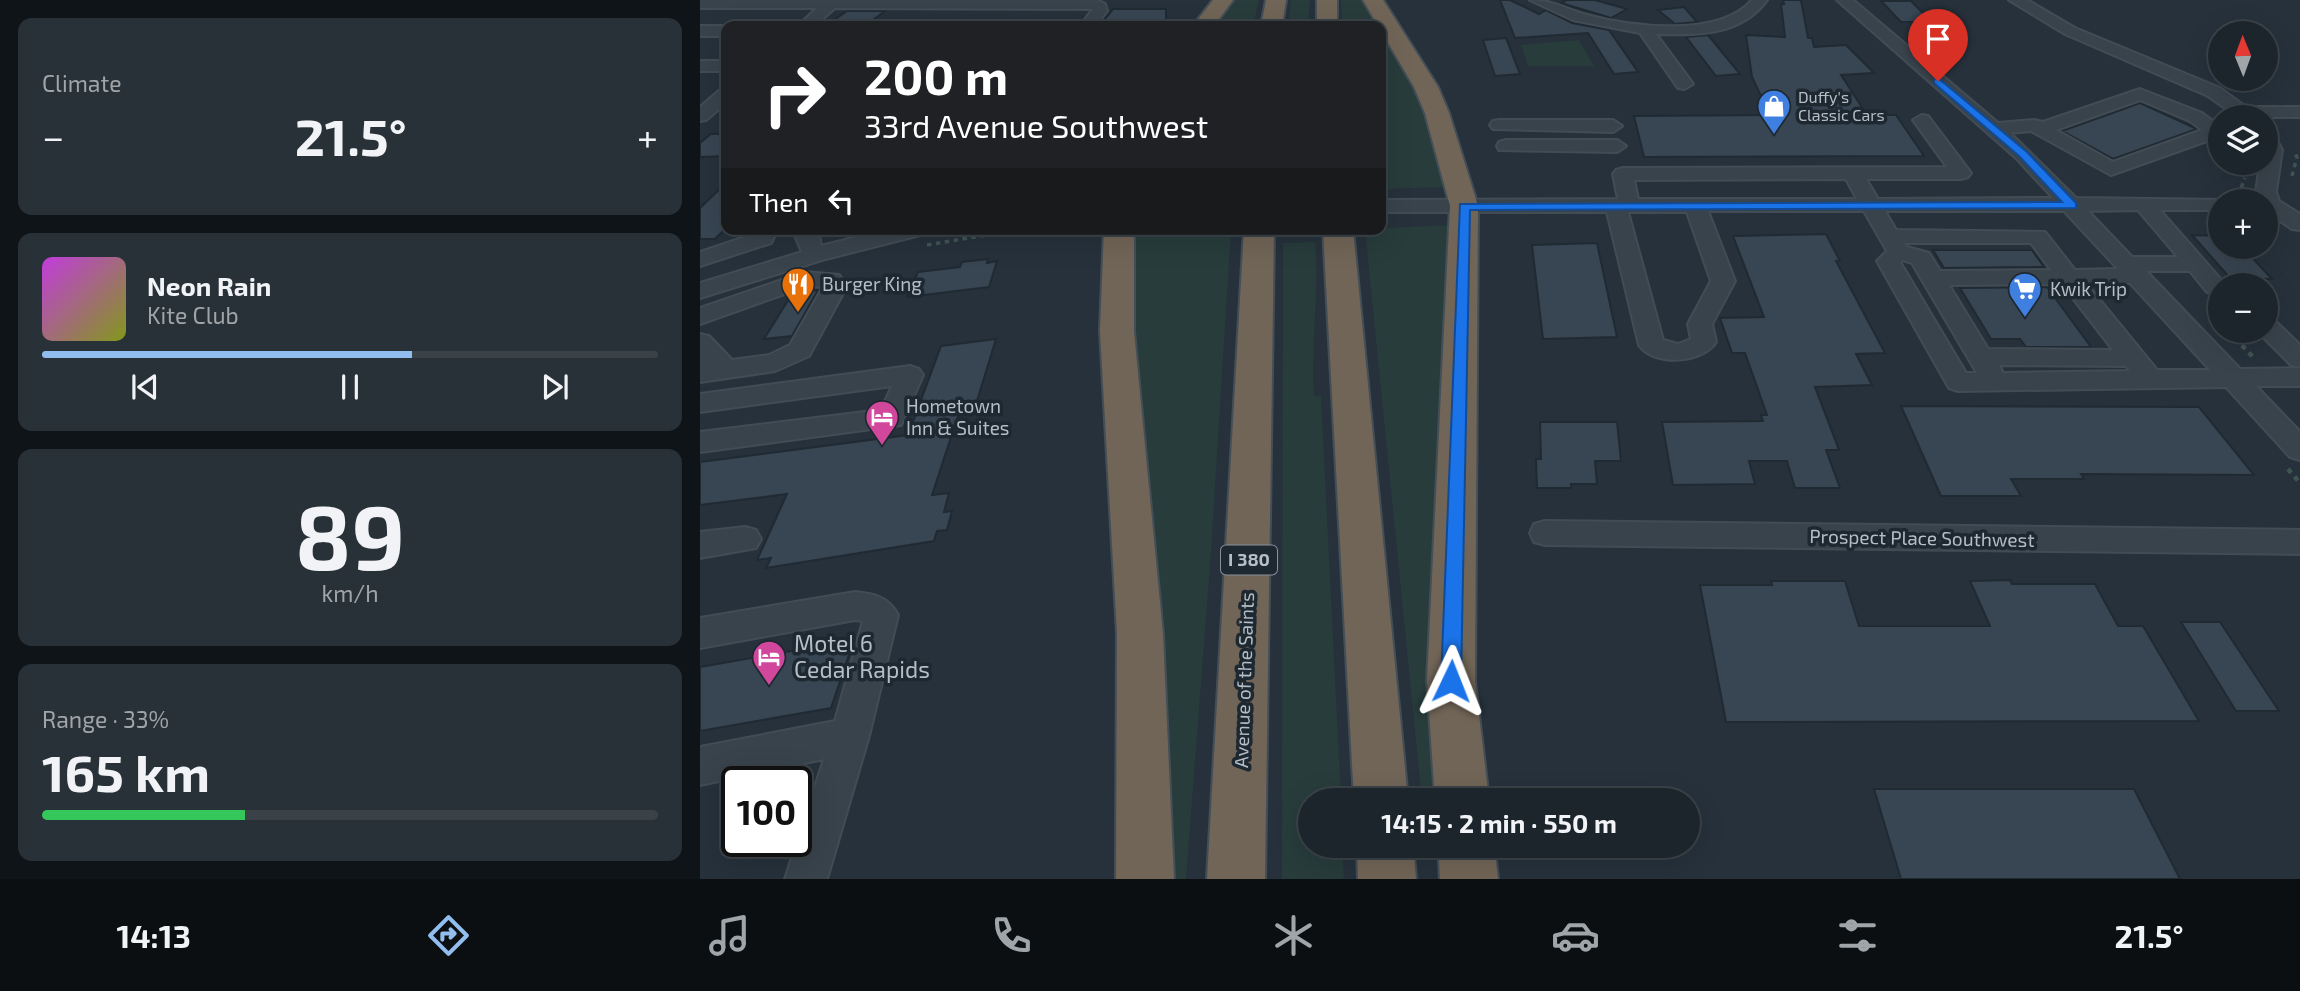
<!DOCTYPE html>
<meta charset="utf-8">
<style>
:root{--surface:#1c252c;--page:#293138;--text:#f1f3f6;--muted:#a0a5a9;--line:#3a4248;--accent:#92beef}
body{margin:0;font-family:"Exo 2",sans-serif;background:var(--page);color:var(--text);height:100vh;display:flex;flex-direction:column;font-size:26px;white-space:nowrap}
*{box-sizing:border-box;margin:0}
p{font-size:23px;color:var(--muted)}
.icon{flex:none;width:38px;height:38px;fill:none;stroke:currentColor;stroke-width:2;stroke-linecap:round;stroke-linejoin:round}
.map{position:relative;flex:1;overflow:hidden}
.drawer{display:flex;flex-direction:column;gap:18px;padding:18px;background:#0f1418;width:700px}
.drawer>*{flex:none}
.guide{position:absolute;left:21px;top:21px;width:665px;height:214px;border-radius:14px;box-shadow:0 7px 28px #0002,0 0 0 2px var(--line);background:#202124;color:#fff;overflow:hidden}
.needle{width:46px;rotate:359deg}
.controls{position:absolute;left:1508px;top:21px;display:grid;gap:14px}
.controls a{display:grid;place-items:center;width:70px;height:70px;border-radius:50%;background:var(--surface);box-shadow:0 7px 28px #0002,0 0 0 2px var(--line);font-size:35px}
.speed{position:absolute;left:21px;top:766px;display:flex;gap:14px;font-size:35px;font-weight:700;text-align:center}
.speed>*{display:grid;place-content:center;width:91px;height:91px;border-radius:50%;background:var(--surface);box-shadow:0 7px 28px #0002,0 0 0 2px var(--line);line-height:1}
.speed .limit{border:4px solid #111;border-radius:10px;background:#fff;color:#111}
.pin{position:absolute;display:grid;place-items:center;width:60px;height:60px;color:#fff;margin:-72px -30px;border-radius:50% 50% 50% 0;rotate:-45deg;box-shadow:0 0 7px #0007}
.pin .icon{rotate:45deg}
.me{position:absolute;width:77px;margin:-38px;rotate:2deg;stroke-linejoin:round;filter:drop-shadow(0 0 5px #0008)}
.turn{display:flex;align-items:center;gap:24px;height:147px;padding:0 28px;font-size:32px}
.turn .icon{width:91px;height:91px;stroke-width:2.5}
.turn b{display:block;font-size:49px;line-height:60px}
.then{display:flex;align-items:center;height:66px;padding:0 28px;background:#0003;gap:14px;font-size:26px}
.big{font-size:52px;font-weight:700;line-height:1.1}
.drawer .card{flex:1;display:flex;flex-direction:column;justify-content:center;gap:10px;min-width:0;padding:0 24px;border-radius:14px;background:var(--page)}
.drawer .dial{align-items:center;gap:0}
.dial b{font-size:91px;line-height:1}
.song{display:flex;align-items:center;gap:21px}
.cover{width:84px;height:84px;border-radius:10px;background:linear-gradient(135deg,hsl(290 70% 55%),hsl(70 70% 35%))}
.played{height:7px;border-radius:4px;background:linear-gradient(90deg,var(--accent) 60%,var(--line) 60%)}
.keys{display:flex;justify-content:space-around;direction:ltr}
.heat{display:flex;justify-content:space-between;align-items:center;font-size:38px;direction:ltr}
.charge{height:10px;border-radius:5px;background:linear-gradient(90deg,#34c759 33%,var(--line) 0)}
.trip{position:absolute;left:598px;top:788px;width:402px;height:70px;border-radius:35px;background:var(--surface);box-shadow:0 7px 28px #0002,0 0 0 2px var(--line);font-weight:700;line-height:70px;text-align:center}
.menu{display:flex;height:112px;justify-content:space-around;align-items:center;background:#0b0f12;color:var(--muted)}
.menu .icon{width:49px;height:49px}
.menu .current{color:var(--accent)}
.menu b{font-size:32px;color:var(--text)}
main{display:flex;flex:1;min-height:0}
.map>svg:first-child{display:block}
.green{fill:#283c3c}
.building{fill:#384552;stroke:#202a33;stroke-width:2}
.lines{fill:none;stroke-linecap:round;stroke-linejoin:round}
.minor-casing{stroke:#424c55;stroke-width:4}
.highway-casing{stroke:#444e57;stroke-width:4}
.path-far1{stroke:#415454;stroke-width:3.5;stroke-dasharray:4.5 4.5;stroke-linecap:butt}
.path{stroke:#415454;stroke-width:4.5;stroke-dasharray:5 5;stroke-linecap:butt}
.minor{fill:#39434c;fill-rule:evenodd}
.highway{fill:#716557;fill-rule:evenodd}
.route{fill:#1a73e8;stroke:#114b97;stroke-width:2}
.labels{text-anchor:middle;stroke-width:7;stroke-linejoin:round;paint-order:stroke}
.far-poi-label{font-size:16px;fill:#b5bec7;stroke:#1e2831;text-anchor:start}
.shield{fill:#1e2831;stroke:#88919a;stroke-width:2}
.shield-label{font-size:18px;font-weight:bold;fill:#b5bec7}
.poi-label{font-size:19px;fill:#b5bec7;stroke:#1e2831;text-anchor:start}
.street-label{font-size:19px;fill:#b5bec7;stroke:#1e2831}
.near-poi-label{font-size:23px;fill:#b5bec7;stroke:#1e2831;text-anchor:start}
</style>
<main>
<section class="drawer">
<div class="card"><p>Climate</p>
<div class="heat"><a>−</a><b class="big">21.5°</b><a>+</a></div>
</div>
<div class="card">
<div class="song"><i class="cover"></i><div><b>Neon Rain</b><p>Kite Club</p></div></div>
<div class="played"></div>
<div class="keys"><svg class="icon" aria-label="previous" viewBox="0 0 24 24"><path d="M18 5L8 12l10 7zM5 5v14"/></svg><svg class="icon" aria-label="pause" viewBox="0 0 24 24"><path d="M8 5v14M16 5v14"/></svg><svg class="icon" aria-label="next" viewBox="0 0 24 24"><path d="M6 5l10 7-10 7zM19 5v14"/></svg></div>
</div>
<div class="card dial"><b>89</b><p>km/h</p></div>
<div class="card"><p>Range · 33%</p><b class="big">165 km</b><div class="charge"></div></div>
</section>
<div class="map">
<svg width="1600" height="879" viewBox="0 0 1600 879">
<rect width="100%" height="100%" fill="#26313b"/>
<path class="green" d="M 529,0 L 559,0 L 553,26 L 509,26 Z
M 591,0 L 610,0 L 608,26 L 588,26 Z
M 641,0 L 668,0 L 729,118 L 745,187 L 681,189 L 681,26 L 642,26 Z
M 879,40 L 894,66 L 828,66 L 821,45 Z
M 751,225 L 741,800 L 722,800 L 665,229 Z
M 429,229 L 531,229 L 511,552 L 486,879 L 470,879 L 430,356 Z
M 615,242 C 619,293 611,344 614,396 L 621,396 L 641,800 L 611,800 L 611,845 L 642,845 L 644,879 L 582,879 L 583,243 Z"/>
<path class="building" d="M 800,0 L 810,0 L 839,14 L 846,10 L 872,23 L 909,30 L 938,72 L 914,74 L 888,33 L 815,38 Z
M 867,0 L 895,0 L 927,9 L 911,18 L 861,3 Z
M 1083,0 L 1101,0 L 1108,38 L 1112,38 L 1114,47 L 1146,45 L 1174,73 L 1141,75 L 1167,115 L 1196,115 L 1224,156 L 944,157 L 934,116 L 1070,115 L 1052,77 L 1046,35 L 1085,37 L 1081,4 L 1084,4 Z
M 1181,1 L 1211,1 L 1232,22 L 1201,22 Z
M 984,7 L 997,22 L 975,24 L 958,10 Z
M 413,9 L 466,9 L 466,26 L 399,26 Z
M 147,11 L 185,11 L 165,26 L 125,26 Z
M 1008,35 L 1040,74 L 1016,76 L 986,37 Z
M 806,38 L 820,74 L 795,76 L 783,40 Z
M 1440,103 L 1497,129 L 1413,159 L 1362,131 Z
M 11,134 L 26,134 L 26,156 L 0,157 L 0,143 Z
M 26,183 L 26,228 L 15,239 L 0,239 L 0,208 Z
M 1126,234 L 1140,261 L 1136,261 L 1185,353 L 1156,354 L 1172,385 L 1115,387 L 1139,450 L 1126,450 L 1140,488 L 1095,488 L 1087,461 L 1049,461 L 1055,484 L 973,485 L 962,422 L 1063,421 L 1061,415 L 1067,415 L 1045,353 L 1032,353 L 1020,318 L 1064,317 L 1033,236 Z
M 1492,235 L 1521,236 L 1521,247 L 1542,247 L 1572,279 L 1530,278 Z
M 897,243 L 917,337 L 843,339 L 832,245 Z
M 1233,250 L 1332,250 L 1344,267 L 1244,268 Z
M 288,259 L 287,263 L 297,261 L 289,287 L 207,297 L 218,272 L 260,267 L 262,262 Z
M 1347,287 L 1391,347 L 1326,347 L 1320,339 L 1291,339 L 1260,288 Z
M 118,290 L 92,336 L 64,339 L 92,294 Z
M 296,339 L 273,414 L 258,416 L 232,495 L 249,493 L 244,512 L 252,511 L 247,530 L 237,531 L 234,541 L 66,568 L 71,558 L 57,560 L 87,494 L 0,505 L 0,462 L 208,435 L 241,346 Z
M 1201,406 L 1499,407 L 1554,475 L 1381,474 L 1384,479 L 1311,479 L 1321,496 L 1241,496 Z
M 840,422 L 917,422 L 921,461 L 895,461 L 897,484 L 871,484 L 871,488 L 837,488 L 836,459 L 841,459 Z
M 1310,580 L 1312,584 L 1395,584 L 1418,626 L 1443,626 L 1499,721 L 1026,722 L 1000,585 L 1072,585 L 1071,581 L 1145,581 L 1159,626 L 1290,626 L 1270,581 Z
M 1481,622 L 1520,622 L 1579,711 L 1536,711 Z
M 154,640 L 131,708 L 0,731 L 0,667 Z
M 1174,789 L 1434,789 L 1480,879 L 1201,879 Z"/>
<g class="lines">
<defs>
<path id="minor" d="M 0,0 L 397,0 L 405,4 L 407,11 L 395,26 L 380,26 L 393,9 L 135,8 L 114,26 L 98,26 L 117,8 L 0,8 Z
M 830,0 C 851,0 866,9 887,15 C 931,27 1020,38 1052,0 L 1067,0 C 1041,36 997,35 956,34 L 993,84 L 984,89 L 978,88 L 940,33 L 873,20 Z
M 1137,0 L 1153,0 L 1298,123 L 1334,120 L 1343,122 L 1440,89 L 1502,113 L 1521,127 L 1521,136 L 1411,175 L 1331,131 L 1310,133 L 1376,198 L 1528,200 L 1521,201 L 1521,210 L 1460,210 L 1523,282 L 1525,285 L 1521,285 L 1521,293 L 1507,292 L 1490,271 L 1446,271 L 1540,369 L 1600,368 L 1600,386 L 1556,386 L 1600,432 L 1600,460 L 1590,457 L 1526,387 L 1258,391 L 1249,388 L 1177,261 L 1187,251 L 1164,211 L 1008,211 L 1035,281 L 1012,324 L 1016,342 C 1003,363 954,367 939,345 L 907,212 L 681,212 L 681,200 L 918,199 L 913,174 L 916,170 L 923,168 L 1247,167 L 1213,120 L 1222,115 L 1228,116 L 1271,173 L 1268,177 L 1261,179 L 1166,179 L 1178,199 L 1353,198 L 1316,158 ZM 1440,100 L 1490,121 L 1502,130 L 1413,162 L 1356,130 ZM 1146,179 L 1157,199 L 938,199 L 934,180 ZM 1438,210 L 1478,257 L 1432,257 L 1388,211 ZM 1185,211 L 1364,211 L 1418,269 L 1375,270 L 1345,232 L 1196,230 ZM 928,212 L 987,212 L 1011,281 L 988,324 L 991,339 L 978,344 L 963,340 ZM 1204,243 L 1331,243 L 1351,270 L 1240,271 L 1229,253 L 1207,247 ZM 1203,260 L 1212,263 L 1277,373 L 1266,373 L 1200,262 ZM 1386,283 L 1430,283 L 1510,370 L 1457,370 ZM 1362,284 L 1413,350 L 1288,349 L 1249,285 ZM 1299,365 L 1426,366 L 1430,371 L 1303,373 Z
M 1309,0 L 1327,0 L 1375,28 L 1520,88 L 1546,107 L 1600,107 L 1600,117 L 1538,117 L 1508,96 L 1365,34 Z
M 0,26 L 26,26 L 26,36 L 0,36 Z
M 0,61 L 26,61 L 26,71 L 0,71 Z
M 26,89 L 26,103 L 6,120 L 0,121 L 0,107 L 20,90 Z
M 799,120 L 913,120 L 922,126 L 913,132 L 793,129 L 790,125 L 793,121 Z
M 1566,131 L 1573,133 L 1582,150 L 1576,192 L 1579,201 L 1600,214 L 1600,230 L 1592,229 L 1566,211 L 1566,201 L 1559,201 L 1556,192 L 1560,163 L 1566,163 Z
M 806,140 L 917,140 L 926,146 L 917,152 L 799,150 L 797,146 L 799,142 Z
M 56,229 L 78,229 L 71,243 L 0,266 L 0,252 L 54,234 Z
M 96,229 L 118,229 L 121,246 L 189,229 L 227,229 L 224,234 L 122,260 L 0,298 L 0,283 L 102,252 L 96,238 Z
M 105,272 L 139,275 L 147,286 L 109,356 L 75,371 L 0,382 L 0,334 L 9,336 L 32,360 L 69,355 L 90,345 L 123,287 L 107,286 L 0,324 L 0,308 Z
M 1566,318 L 1575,321 L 1600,345 L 1600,367 L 1591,365 L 1557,331 L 1566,331 Z
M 210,366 L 219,369 L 223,375 L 201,425 L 0,452 L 0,432 L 181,410 L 192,386 L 0,412 L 0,394 Z
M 845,521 L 1600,530 L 1600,554 L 845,545 L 834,542 L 830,533 L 834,524 Z
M 45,527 L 56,530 L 61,539 L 56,548 L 0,558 L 0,532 Z
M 155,592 C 174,594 189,597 198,615 L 169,736 L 127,879 L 85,879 L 124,759 L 0,785 L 0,747 L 135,721 L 163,621 L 155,620 L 0,648 L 0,618 Z"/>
<path id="highway" d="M 513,0 L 533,0 L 514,26 L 493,26 Z
M 566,0 L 586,0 L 582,26 L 561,26 Z
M 617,0 L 637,0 L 637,26 L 617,26 Z
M 663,0 L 683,0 L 738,87 L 749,113 L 778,206 L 775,681 L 789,800 L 735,800 L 727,681 L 750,206 L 725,113 L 714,87 Z
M 404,229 L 434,229 L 434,331 L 463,634 L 474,879 L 416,879 L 417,634 L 400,331 Z
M 544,229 L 574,229 L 565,879 L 507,879 Z
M 623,229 L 653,229 L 708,800 L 654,800 Z
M 657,845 L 713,845 L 716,879 L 658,879 Z
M 738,845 L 794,845 L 798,879 L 740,879 Z"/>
</defs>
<use href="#minor" class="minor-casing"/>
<use href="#highway" class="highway-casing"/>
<path class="path-far1" d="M 1592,176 L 1597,157 L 1594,151
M 1536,193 L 1539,193 L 1545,178
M 227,245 L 323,229
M 1516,319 L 1521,323"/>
<path class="path" d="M 1528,331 L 1555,359
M 1588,469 L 1600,483"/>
<use href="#minor" class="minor"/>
<use href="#highway" class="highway"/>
</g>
<path class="route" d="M 1238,78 L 1327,152 L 1376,203 L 1376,208 L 770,210 L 761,681 L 758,687 L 751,690 L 744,687 L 741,681 L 760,204 L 1362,202 L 1319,156 L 1234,83 L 1234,79 Z"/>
<defs>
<symbol id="shop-pin" viewBox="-11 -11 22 30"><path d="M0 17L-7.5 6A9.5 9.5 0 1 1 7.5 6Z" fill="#3f7fe0" stroke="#1e2831"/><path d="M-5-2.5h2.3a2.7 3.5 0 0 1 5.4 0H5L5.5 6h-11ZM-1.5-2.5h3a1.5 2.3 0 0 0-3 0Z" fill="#fff"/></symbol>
<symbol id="restaurant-pin" viewBox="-11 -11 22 30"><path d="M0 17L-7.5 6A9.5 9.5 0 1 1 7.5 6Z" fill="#e8710a" stroke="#1e2831"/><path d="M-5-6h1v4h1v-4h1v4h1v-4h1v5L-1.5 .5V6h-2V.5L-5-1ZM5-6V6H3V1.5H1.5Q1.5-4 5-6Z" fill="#fff"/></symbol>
<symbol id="supermarket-pin" viewBox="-11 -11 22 30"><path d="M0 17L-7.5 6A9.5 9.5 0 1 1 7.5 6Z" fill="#3f7fe0" stroke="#1e2831"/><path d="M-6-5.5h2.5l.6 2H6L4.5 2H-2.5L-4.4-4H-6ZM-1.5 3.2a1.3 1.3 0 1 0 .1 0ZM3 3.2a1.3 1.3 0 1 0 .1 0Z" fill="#fff"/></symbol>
<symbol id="hotel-pin" viewBox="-11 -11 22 30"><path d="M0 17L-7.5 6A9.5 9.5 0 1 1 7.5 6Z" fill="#d1479c" stroke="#1e2831"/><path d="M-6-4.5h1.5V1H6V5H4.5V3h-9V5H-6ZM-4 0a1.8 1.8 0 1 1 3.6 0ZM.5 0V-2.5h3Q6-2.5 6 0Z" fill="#fff"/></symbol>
</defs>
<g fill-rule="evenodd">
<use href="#shop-pin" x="1055" y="87" width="38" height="52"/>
<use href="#restaurant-pin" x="79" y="265" width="38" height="52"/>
<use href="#supermarket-pin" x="1306" y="270" width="38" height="52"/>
<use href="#hotel-pin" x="163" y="398" width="38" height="52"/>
<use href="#hotel-pin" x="50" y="638" width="38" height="52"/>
</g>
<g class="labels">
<g class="far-poi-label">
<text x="1098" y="103">Duffy's<tspan x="1098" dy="18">Classic Cars</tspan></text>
</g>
<rect class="shield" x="521" y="545.5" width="56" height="29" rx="5"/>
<g class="shield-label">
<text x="549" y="566">I 380</text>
</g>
<g class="poi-label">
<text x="122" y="291">Burger King</text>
<text x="1350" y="296">Kwik Trip</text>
<text x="206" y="413">Hometown<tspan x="206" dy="22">Inn &amp; Suites</tspan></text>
</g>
<g class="street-label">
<text transform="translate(1222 538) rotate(1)" y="7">Prospect Place Southwest</text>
<text transform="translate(544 680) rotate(-88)" y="7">Avenue of the Saints</text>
</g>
<g class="near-poi-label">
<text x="94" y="652">Motel 6<tspan x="94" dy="26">Cedar Rapids</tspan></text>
</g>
</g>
</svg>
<div class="controls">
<a><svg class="needle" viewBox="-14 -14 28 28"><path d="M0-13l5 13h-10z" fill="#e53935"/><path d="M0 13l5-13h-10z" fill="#a0a5a9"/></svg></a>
<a><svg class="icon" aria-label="layers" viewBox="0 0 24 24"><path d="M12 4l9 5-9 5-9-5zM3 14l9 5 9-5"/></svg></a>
<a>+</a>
<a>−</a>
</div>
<div class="speed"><div class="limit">100</div></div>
<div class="pin" style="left:1238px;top:81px;background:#d93025"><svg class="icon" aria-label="arrive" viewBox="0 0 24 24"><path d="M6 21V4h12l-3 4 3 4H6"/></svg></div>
<svg class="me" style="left:751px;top:681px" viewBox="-20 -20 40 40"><path d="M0-17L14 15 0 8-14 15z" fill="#1a73e8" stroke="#fff" stroke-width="4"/></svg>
<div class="trip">14:15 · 2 min · 550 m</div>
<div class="guide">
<div class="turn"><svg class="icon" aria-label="right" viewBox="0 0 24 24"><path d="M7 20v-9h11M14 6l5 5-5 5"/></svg><div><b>200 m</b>33rd Avenue Southwest</div></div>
<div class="then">Then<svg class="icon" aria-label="left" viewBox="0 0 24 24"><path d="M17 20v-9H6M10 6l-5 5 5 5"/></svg></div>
</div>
</div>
</main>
<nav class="menu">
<b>14:13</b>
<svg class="icon current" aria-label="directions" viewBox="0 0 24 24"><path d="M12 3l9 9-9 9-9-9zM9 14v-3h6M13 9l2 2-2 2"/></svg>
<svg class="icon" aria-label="music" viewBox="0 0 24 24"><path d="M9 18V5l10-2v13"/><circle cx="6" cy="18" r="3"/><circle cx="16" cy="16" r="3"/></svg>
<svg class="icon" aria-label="phone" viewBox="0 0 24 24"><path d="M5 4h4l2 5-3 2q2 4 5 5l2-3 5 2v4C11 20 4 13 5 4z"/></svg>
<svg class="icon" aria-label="climate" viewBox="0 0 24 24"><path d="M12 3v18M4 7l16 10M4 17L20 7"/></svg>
<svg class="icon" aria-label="car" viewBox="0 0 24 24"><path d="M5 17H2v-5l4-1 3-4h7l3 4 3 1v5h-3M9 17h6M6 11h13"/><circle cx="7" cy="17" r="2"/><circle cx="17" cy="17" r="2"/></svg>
<svg class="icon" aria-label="filters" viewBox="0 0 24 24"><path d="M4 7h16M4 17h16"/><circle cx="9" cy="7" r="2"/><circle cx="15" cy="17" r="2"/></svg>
<b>21.5°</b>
</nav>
